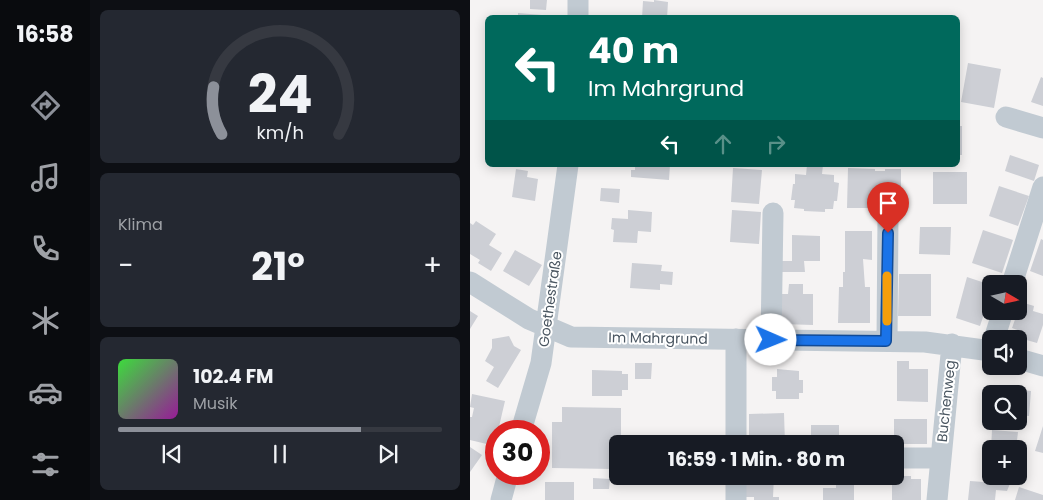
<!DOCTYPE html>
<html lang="de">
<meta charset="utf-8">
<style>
:root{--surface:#171b24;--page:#242831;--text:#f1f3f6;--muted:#9ea1a6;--line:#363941;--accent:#8c9099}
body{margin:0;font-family:Poppins,sans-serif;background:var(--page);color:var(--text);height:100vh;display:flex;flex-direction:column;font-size:19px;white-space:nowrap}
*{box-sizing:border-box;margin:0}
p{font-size:16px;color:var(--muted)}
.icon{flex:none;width:28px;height:28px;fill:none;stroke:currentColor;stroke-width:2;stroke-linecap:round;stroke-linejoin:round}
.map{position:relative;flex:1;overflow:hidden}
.drawer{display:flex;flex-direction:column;gap:10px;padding:10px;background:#0d0f14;width:380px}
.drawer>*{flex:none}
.guide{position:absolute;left:15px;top:15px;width:475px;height:152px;border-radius:8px;box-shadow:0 2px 12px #0003;background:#00695c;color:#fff;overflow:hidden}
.needle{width:32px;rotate:99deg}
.buttons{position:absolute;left:512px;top:275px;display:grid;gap:10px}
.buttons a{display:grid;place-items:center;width:45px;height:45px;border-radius:8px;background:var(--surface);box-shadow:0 2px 12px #0003;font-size:25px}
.speed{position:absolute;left:15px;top:420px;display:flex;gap:10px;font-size:25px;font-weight:700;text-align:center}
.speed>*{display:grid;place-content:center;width:65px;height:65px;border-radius:50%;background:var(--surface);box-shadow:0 2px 12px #0003;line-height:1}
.speed .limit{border:8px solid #d22;background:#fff;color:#111}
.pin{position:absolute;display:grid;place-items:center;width:42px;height:42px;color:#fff;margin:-51px -21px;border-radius:50% 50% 50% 0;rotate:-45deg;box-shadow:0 0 5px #0007}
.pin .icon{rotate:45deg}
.me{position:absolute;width:55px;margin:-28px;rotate:91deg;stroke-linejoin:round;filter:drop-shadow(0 0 4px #0008)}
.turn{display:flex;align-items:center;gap:18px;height:105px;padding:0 20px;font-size:22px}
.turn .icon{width:65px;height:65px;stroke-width:2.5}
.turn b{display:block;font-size:35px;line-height:42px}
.lanes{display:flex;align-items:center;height:48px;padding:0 20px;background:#0003;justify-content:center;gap:25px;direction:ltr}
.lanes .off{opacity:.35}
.big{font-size:38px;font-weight:700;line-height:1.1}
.drawer .tile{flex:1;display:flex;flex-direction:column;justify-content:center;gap:8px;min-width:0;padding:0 18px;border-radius:8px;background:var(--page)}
.drawer .dial{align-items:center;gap:0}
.dial svg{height:130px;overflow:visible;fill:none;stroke:var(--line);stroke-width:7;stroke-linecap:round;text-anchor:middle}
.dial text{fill:var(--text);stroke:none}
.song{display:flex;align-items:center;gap:15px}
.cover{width:60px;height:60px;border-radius:8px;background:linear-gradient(135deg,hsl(120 70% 55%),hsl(300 70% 35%))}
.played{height:5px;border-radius:2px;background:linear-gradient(90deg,var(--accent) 75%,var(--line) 75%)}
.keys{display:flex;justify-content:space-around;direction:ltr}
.heat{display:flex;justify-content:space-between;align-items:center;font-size:28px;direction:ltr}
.trip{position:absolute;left:139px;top:435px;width:295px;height:50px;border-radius:8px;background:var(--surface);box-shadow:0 2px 12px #0003;font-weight:700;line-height:50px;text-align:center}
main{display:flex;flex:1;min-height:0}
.menu{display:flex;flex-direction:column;width:90px;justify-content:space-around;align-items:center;background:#090b0e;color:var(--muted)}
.menu .icon{width:35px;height:35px}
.menu .selected{color:var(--accent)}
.menu b{font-size:22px;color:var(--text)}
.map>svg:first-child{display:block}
.building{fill:#cdcfd5}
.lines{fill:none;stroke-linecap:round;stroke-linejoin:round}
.minor{stroke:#c1cad2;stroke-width:21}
.route-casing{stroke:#114b97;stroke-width:12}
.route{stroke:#1a73e8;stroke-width:9}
.slow{stroke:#f59e0b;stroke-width:9}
.labels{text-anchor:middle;stroke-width:4;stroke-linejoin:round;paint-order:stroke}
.street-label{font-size:14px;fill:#4a5661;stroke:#fff}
</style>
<main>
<nav class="menu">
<b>16:58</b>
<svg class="icon selected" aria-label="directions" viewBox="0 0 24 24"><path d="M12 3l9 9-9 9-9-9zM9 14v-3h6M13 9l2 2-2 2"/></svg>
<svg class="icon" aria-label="music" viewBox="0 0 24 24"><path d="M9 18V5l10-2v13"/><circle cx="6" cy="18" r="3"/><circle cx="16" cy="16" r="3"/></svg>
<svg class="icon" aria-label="phone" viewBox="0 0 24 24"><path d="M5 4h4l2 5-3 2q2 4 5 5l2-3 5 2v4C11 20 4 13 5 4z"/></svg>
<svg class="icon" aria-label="climate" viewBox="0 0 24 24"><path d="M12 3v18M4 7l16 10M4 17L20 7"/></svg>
<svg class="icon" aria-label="car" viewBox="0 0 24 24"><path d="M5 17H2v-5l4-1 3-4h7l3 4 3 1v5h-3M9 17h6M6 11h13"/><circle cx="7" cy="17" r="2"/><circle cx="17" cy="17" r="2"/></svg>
<svg class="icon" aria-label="filters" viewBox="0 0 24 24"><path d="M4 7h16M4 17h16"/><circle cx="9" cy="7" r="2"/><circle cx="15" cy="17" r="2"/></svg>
</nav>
<section class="drawer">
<div class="tile dial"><svg viewBox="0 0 100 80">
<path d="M14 69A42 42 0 1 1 86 69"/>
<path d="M14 69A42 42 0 0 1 9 40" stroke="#8c9099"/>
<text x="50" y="56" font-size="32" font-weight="700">24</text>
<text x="50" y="72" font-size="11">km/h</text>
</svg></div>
<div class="tile"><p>Klima</p>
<div class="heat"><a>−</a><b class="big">21°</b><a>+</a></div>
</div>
<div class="tile">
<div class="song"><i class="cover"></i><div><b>102.4 FM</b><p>Musik</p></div></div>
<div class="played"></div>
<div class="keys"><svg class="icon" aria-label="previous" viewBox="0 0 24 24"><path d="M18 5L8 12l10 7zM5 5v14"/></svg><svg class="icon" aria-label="pause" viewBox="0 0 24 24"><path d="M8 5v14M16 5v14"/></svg><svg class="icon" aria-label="next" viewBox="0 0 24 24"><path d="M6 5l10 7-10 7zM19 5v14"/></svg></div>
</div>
</section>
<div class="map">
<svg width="573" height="500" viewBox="0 0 573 500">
<rect width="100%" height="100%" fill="#f5f3f3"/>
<path class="building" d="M 60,0 L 77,0 L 76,10 L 60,9 Z
M 184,0 L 198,2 L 197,18 L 172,18 L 173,1 L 184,2 Z
M 48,13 L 72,15 L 72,18 L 48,18 Z
M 498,63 L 531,69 L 524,108 L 491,102 Z
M 571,77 L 573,78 L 573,106 L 561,102 Z
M 488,126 L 492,126 L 492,155 L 488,155 Z
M 540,155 L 569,165 L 564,181 L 535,171 Z
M 165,165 L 200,165 L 199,180 L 161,177 L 161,170 L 165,170 Z
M 337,165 L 353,165 L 352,174 L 364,175 L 364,182 L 369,183 L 367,201 L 364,201 L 363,209 L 355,209 L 355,212 L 334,211 L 334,209 L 324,208 L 325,200 L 321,200 L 323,184 L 325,184 L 325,174 L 336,175 Z
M 263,168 L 292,170 L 289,204 L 261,202 Z
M 378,168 L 405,169 L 405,171 L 415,171 L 415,169 L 431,169 L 431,193 L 405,193 L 405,208 L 377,208 Z
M 46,169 L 58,171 L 57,177 L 68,179 L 65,201 L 42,197 Z
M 463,172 L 497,172 L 497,204 L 463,204 Z
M 529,186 L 559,196 L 548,226 L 519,216 Z
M 131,188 L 150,189 L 149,203 L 130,201 Z
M 158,210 L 182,212 L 181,232 L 168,231 L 167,243 L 143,242 L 144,230 L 141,229 L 142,218 L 158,219 Z
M 262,210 L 291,212 L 289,244 L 260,242 Z
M 6,221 L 26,234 L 19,245 L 32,253 L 21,271 L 8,263 L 10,260 L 0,254 L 0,223 L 3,225 Z
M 450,227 L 481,227 L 480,255 L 449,254 Z
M 513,230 L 543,240 L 532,273 L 502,263 Z
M 375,231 L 402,231 L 402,260 L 393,259 L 395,287 L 400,287 L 400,323 L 368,323 L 369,287 L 373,287 L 373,272 L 375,272 Z
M 322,235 L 350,236 L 350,261 L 334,261 L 335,272 L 312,272 L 312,261 L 322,261 Z
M 571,239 L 573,240 L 573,276 L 560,271 Z
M 45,250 L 72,265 L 59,286 L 33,271 Z
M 162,263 L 192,265 L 191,271 L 203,272 L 202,285 L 190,284 L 190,290 L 160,288 Z
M 429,274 L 461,274 L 461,316 L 428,316 Z
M 497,277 L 521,285 L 521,293 L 510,326 L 486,318 Z
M 319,284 L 333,284 L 333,294 L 343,294 L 343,325 L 311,324 L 311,294 L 318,294 Z
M 551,302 L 564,306 L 563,311 L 573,314 L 573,325 L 567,343 L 553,339 L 556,333 L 542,328 Z
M 0,311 L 8,316 L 0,329 Z
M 39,336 L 44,346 L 51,350 L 28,388 L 16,381 L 24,367 L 15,361 L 22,348 L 22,339 Z
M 427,361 L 439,361 L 439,369 L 458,369 L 458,402 L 427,401 Z
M 165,363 L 182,363 L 181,379 L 165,379 Z
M 307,369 L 329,371 L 329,380 L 333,380 L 333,393 L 329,393 L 329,399 L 306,399 L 306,391 L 302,391 L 302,377 L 307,377 Z
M 122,370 L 152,371 L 152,374 L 158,374 L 158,390 L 152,390 L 152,396 L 122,396 Z
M 536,389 L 561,391 L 559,416 L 549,415 L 549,394 L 535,394 Z
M 2,394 L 35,401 L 28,431 L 26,431 L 25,446 L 0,440 L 0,417 L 2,417 L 4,408 L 0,407 Z
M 92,407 L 151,408 L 151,438 L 143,438 L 143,469 L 82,468 L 82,422 L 92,422 Z
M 314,413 L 315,444 L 279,444 L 279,414 Z
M 424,419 L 457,419 L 457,444 L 424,444 Z
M 341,425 L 369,425 L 369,444 L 341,444 Z
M 573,426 L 573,453 L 565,451 Z
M 522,430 L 548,432 L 546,449 L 521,449 Z
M 0,447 L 12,455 L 0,472 Z
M 275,476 L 304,476 L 303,497 L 309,497 L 309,500 L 284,500 L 284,497 L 275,497 Z
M 366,476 L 384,476 L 384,500 L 353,500 L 353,488 L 366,488 Z
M 429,476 L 441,476 L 441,479 L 451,479 L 451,500 L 422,500 L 422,479 L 429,479 Z
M 527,476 L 543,476 L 537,491 L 526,490 L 525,500 L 498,500 L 500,481 L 527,483 Z
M 123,478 L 140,479 L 139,489 L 123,489 Z
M 75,482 L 104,482 L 104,500 L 75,500 Z
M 549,487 L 573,495 L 573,500 L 545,500 Z"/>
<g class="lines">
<path class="minor" d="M 108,18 L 108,0
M 536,117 L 573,128
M 0,282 L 59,319 L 101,337 L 455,342 L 521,351
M 542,284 L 573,187
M 266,339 L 266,444
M 524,339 L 533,311
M 301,340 L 303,213
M 417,341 L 418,216
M 549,359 L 573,366
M 51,431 L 71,363 L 98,165
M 425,458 L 471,458
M 266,476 L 266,500
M 31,500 L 38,474
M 467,500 L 482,344"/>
</g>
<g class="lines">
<defs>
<path id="route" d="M 301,340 L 416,341 L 418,233"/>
</defs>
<use href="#route" class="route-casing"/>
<use href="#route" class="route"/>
<path class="slow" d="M 417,321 L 417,276"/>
</g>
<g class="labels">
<g class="street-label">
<text transform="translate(80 299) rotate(-82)" y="5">Goethestraße</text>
<text transform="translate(188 338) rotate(1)" y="5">Im Mahrgrund</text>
<text transform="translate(476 401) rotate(-84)" y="5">Buchenweg</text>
</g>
</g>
</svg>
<div class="buttons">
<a><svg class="needle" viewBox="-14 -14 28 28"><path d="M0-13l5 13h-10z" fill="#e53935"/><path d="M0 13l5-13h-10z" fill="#9ea1a6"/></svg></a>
<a><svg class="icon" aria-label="sound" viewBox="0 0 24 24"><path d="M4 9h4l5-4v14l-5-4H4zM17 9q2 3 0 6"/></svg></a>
<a><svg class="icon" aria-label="search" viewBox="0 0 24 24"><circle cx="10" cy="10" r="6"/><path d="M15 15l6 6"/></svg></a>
<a>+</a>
</div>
<div class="speed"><div class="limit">30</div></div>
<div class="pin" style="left:418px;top:233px;background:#d93025"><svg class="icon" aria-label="arrive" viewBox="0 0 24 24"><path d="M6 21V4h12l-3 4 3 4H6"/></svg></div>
<svg class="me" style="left:301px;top:340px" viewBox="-20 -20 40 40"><circle r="19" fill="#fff"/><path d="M0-13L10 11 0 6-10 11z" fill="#1a73e8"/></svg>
<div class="trip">16:59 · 1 Min. · 80 m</div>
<div class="guide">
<div class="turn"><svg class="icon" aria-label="left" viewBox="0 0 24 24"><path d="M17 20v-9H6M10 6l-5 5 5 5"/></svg><div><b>40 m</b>Im Mahrgrund</div></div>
<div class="lanes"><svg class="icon" aria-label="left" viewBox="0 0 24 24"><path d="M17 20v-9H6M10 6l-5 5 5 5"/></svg><svg class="icon off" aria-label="ahead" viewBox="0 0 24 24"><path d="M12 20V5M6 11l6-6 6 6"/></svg><svg class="icon off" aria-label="right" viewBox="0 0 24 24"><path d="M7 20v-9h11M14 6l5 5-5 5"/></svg></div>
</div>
</div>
</main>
